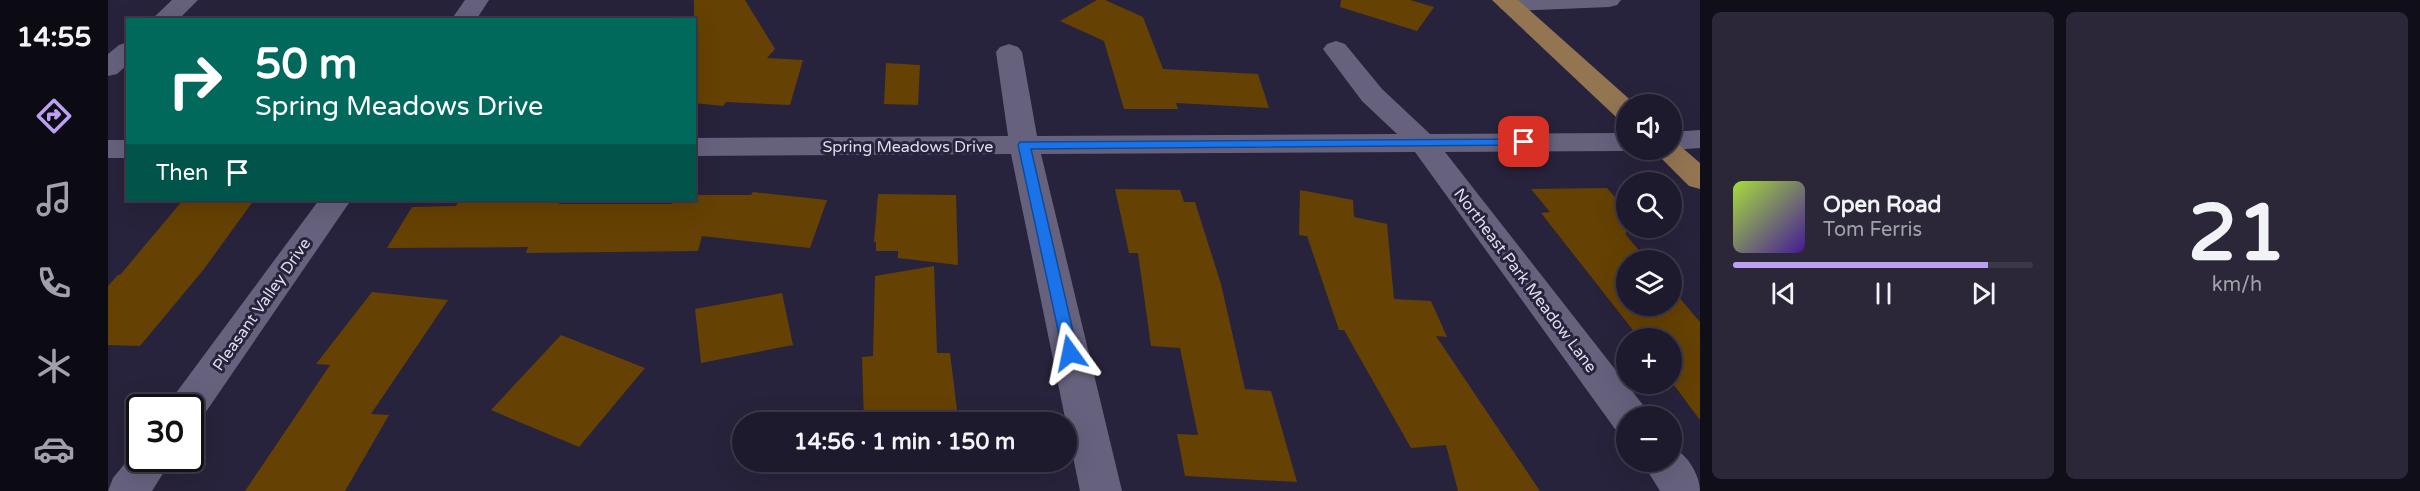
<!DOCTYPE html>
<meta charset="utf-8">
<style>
:root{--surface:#1e1a2d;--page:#2b2739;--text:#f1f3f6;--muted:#a1a1aa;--line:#3c3849;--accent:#bca0f2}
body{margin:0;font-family:"Varela Round",sans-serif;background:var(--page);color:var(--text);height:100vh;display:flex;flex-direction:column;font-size:22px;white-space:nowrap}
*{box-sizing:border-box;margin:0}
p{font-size:20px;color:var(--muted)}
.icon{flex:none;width:33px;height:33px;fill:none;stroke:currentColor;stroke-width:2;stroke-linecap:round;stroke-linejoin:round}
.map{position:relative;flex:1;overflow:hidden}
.panel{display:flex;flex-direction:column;gap:12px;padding:12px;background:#100e19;width:720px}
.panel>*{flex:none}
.top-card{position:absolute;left:18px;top:18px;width:570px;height:183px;border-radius:0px;box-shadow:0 6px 24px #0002,0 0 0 2px var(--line);background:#00695c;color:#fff;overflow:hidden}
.controls{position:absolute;left:1508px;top:94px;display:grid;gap:12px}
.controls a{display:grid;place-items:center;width:66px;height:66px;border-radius:50%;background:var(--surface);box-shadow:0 6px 24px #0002,0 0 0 2px var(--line);font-size:30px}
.speed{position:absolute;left:18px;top:394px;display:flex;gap:12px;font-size:30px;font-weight:700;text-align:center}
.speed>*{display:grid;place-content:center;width:78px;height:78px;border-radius:50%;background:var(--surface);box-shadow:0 6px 24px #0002,0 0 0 2px var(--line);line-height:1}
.speed .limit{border:3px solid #111;border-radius:9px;background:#fff;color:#111}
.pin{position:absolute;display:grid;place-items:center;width:51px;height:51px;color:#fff;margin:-26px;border-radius:12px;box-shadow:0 3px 9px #0006}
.me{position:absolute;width:66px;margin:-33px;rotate:348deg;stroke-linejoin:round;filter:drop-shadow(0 0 4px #0008)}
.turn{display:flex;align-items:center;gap:21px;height:126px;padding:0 30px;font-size:27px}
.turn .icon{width:78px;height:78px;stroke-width:2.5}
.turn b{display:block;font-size:42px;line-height:51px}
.then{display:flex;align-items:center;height:57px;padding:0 30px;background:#0003;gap:12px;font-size:22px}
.panel .widget{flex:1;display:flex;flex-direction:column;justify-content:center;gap:9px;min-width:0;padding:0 21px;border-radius:9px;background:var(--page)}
.panel .dial{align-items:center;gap:0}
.dial b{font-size:78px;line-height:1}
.song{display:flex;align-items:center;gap:18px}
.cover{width:72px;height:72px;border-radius:9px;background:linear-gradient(135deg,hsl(80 70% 55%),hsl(260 70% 35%))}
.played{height:6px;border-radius:3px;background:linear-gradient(90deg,var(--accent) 85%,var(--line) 85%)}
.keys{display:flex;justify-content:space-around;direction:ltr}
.panel .tiles{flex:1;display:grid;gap:12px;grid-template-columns:repeat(2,1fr)}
.trip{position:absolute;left:624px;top:412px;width:345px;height:60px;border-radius:30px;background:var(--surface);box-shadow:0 6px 24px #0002,0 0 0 2px var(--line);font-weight:700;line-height:60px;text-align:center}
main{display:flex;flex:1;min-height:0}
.tab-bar{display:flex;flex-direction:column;width:108px;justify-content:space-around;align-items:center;background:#0c0a12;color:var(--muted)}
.tab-bar .icon{width:42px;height:42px}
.tab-bar .active{color:var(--accent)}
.tab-bar b{font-size:27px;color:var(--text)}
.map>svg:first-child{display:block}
.building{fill:#654103}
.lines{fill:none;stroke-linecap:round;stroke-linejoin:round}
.minor{fill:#66627e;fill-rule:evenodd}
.major{fill:#937552;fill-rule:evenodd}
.route{fill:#1a73e8;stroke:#114b97;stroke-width:1.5}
.labels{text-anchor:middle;stroke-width:6;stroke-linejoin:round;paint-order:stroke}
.street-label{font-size:16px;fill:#dedced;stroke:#28233c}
</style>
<main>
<nav class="tab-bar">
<b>14:55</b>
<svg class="icon active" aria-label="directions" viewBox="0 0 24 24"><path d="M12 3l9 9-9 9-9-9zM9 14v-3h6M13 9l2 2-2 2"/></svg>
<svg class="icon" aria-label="music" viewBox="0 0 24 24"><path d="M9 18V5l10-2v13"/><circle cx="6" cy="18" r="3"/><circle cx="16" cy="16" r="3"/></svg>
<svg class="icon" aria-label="phone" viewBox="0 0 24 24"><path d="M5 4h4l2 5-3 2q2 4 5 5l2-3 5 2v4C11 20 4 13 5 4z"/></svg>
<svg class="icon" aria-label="climate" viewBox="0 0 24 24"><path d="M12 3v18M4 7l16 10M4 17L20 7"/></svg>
<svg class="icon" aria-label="car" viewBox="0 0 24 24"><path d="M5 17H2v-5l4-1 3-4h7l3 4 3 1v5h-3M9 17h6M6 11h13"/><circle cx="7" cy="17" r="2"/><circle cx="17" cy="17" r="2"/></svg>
</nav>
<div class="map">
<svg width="1592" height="491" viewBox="0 0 1592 491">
<rect width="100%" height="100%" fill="#28233c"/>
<path class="building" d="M 586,0 L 637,0 L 667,49 L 659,58 L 695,60 L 682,105 L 618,102 L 615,106 L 586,103 Z
M 989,0 L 997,0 L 1035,17 L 1055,69 L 1150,74 L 1161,108 L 1068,103 L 1070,109 L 1016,109 L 996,41 L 952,21 Z
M 1233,0 L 1302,0 L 1326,7 L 1309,31 L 1232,7 Z
M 778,63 L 812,65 L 810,105 L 776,104 Z
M 1499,188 L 1518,210 L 1518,235 L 1540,261 L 1518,261 L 1518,306 L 1563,306 L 1563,288 L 1592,322 L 1592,420 L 1563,381 L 1563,339 L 1532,339 L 1433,213 L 1442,212 L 1423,189 Z
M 1007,189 L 1072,190 L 1076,202 L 1087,202 L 1113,284 L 1137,389 L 1163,391 L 1189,482 L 1077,476 L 1069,434 L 1090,435 L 1072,348 L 1043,346 L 1030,253 L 1021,253 Z
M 1192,190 L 1245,200 L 1246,217 L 1279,224 L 1286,299 L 1323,301 L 1339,337 L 1328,336 L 1432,491 L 1350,491 L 1338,445 L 1303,448 L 1236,330 L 1231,330 L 1199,236 L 1191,235 Z
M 645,192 L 719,200 L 702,248 L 594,236 L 590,251 L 418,253 L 420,247 L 279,248 L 304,207 L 348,206 L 352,200 L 453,200 L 451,204 L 564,204 L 565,200 L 586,200 L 586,195 L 643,195 Z
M 770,194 L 848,195 L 850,265 L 790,258 L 790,251 L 768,251 L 768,242 L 766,242 Z
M 75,200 L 146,200 L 96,269 L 32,346 L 0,345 L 0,286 L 10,275 L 12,275 Z
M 826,266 L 829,353 L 842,353 L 850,418 L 756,423 L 754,357 L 765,356 L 767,276 Z
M 264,292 L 340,300 L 263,414 L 281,415 L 237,491 L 137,491 L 222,365 L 208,364 Z
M 674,293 L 685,345 L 593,363 L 587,309 Z
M 453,335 L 537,368 L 471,447 L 383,410 Z"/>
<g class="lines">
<path class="minor" d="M 64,0 L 90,0 L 70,20 L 43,20 Z
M 357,0 L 381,0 L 368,20 L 343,20 Z
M 1392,0 L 1513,0 L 1509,5 L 1501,7 L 1401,11 L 1393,9 L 1389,4 Z
M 1228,41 L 1237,44 L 1274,89 L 1322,134 L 1518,133 L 1518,150 L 1521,150 L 1518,151 L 1337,152 L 1535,405 L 1541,417 L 1518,417 L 1518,432 L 1507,429 L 1307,152 L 933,154 L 1014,491 L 972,491 L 903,154 L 586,156 L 586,138 L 900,136 L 888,52 L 892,47 L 901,44 L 910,47 L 914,52 L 929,136 L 1289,134 L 1254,101 L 1215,49 L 1219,44 Z
M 20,42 L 20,64 L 9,74 L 0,76 L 0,54 L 11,45 Z
M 1592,130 L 1592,148 L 1563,150 L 1563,132 Z
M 0,140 L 20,140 L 20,158 L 0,158 Z
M 211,200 L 243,200 L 93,419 L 82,423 L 82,408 L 59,408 L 65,397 Z
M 32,445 L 32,459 L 64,459 L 44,491 L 0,491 L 5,478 Z
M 1563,447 C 1579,453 1592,475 1592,491 L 1552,491 L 1534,462 L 1563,462 Z"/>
<path class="major" d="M 1384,0 L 1410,0 L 1528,105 L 1518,105 L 1518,119 L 1508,117 Z
M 1563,142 L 1570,144 L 1592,163 L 1592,189 L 1581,186 L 1545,150 L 1563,150 Z"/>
</g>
<path class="route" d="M 1416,139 L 1422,142 L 1420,145 L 923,149 L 970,353 L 968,357 L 957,357 L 955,353 L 910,145 L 912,142 Z"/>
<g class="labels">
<g class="street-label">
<text x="800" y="152">Spring Meadows Drive</text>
<text transform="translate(1418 280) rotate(53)" y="6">Northeast Park Meadow Lane</text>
<text transform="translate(153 304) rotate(-55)" y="6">Pleasant Valley Drive</text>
</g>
</g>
</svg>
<div class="controls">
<a><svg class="icon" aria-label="sound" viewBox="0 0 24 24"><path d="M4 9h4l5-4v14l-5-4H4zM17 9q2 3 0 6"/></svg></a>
<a><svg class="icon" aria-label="search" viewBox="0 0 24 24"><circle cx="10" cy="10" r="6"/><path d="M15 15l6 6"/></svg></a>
<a><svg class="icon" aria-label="layers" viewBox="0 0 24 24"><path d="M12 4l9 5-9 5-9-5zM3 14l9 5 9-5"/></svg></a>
<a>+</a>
<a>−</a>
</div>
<div class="speed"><div class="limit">30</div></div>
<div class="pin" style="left:1416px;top:142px;background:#d93025"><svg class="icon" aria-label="arrive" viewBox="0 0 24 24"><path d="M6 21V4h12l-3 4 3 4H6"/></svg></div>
<svg class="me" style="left:962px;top:353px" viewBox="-20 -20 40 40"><path d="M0-17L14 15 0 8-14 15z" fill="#1a73e8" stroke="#fff" stroke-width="4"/></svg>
<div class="trip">14:56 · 1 min · 150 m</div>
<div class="top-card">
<div class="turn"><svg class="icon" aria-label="right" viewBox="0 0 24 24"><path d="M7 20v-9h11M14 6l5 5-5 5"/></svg><div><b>50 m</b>Spring Meadows Drive</div></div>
<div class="then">Then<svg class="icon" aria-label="arrive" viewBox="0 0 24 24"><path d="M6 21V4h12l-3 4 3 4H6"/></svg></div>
</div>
</div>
<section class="panel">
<div class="tiles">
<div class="widget">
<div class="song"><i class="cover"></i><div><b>Open Road</b><p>Tom Ferris</p></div></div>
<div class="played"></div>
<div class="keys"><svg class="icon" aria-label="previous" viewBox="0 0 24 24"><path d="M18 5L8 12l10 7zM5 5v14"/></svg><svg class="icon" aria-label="pause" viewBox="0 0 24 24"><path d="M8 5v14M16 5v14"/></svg><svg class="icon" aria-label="next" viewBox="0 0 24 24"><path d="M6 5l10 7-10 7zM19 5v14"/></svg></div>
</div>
<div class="widget dial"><b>21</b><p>km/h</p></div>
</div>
</section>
</main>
